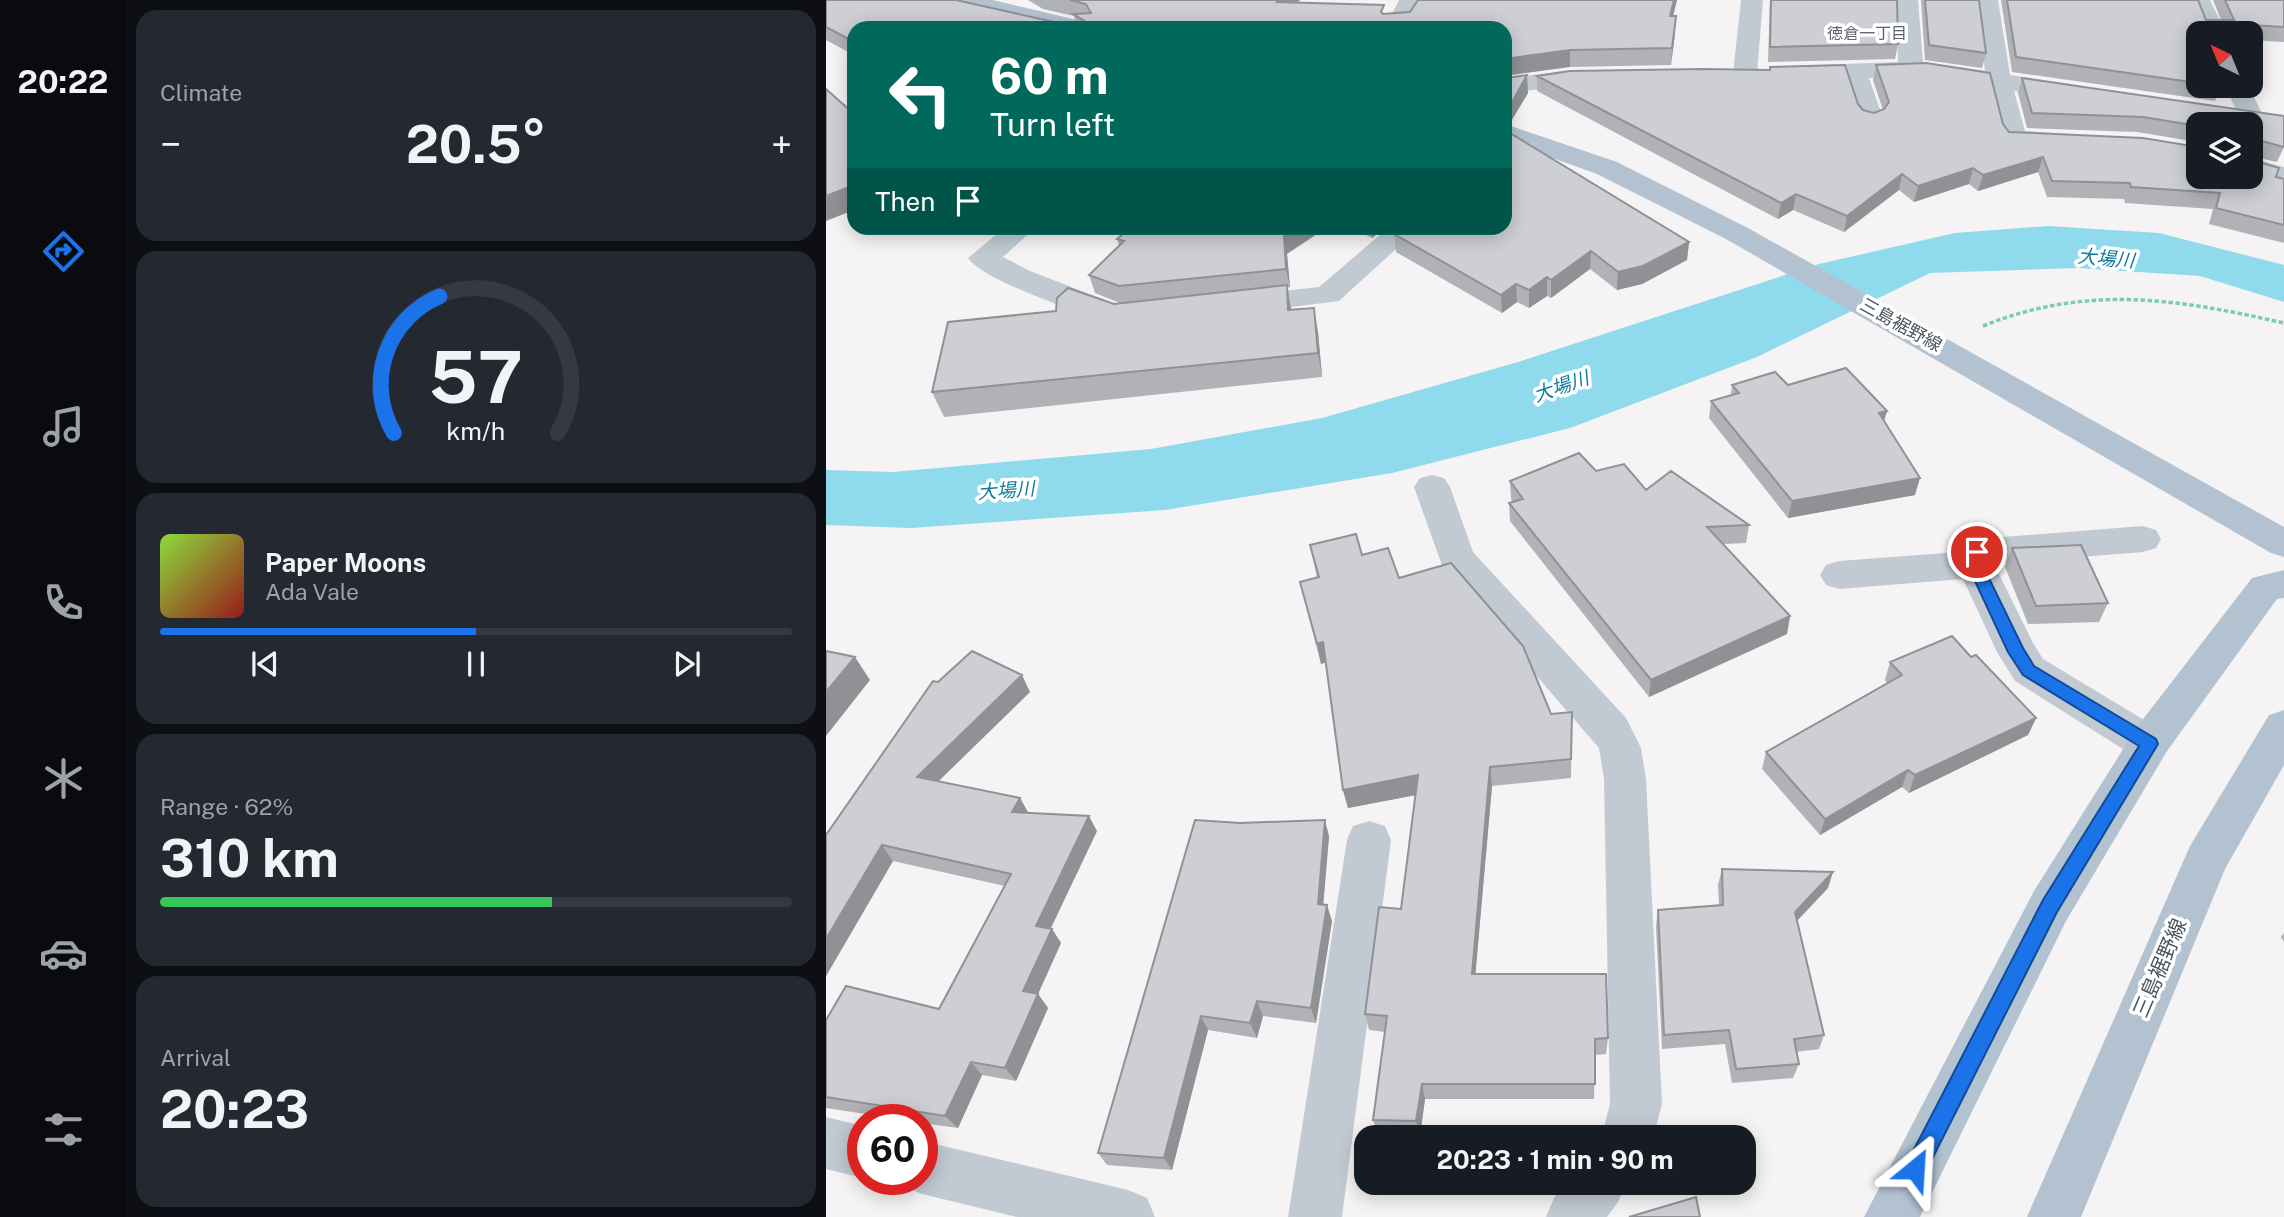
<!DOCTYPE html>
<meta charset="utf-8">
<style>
:root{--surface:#171b24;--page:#242831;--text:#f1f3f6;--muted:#9ea1a6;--line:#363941;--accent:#1a73e8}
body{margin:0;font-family:"Public Sans","Noto Sans JP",sans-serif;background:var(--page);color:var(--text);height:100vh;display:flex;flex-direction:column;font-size:26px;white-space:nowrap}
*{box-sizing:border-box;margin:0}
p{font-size:23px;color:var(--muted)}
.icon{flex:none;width:38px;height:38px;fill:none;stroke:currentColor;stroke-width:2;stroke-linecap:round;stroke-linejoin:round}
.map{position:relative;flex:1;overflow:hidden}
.details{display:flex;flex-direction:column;gap:10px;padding:10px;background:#0d0f14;width:700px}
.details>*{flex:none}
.guide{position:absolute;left:21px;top:21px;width:665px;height:214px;border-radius:21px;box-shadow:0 4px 18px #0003;background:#00695c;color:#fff;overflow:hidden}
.needle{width:46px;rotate:317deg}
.fabs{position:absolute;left:1360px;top:21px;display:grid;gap:14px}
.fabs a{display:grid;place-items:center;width:77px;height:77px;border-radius:14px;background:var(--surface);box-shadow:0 4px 18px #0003;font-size:35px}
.speed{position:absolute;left:21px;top:1104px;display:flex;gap:14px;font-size:35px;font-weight:700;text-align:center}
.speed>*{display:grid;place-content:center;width:91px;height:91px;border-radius:50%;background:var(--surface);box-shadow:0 4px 18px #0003;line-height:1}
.speed .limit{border:10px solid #d22;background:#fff;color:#111}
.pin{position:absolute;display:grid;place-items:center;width:60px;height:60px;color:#fff;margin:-30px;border:4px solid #fff;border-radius:50%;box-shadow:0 2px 7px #0007}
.me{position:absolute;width:77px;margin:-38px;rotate:27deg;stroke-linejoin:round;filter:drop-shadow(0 0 5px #0008)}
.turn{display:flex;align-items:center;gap:24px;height:147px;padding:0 28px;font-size:32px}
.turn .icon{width:91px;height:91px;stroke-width:2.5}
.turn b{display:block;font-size:49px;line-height:60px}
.then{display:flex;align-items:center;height:66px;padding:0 28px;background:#0003;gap:14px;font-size:26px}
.big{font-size:52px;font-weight:700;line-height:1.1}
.details .card{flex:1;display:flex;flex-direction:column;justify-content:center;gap:10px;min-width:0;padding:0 24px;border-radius:21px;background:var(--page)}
.details .dial{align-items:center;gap:0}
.dial svg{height:182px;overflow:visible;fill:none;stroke:var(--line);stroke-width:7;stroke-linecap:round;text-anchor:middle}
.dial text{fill:var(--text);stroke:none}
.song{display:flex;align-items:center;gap:21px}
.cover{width:84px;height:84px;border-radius:10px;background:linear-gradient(135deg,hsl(90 70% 55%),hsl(0 70% 35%))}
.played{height:7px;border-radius:4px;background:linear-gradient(90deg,var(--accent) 50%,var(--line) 50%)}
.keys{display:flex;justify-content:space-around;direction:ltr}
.heat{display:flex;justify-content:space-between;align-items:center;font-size:38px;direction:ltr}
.charge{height:10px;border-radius:5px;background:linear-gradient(90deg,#34c759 62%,var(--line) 0)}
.trip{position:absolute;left:528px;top:1125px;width:402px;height:70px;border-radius:21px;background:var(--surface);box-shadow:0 4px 18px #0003;font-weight:700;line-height:70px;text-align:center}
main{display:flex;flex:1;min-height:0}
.menu{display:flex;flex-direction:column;width:126px;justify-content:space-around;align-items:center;background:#090b0e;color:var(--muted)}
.menu .icon{width:49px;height:49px}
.menu .active{color:var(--accent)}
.menu b{font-size:32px;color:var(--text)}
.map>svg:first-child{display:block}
.water{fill:#90daee}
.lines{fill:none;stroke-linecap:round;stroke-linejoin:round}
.path{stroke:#7ad0a6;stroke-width:3.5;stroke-dasharray:4.5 2.5;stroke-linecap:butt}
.minor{fill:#c1cad2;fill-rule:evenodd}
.major{fill:#b3c2d1;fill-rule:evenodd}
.wall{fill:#b0b2b7}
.shaded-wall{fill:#909195}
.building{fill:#cdcfd5;stroke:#909195;stroke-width:2}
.route{fill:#1a73e8;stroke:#114b97;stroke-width:2}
.labels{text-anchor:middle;stroke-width:7;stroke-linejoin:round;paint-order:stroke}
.far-neighbourhood-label{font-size:16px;fill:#5f6368;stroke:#fff}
.street-label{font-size:18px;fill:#4a5661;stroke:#fff}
.water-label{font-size:19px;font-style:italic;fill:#0c7c9b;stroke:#fff}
.near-street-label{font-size:21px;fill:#4a5661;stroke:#fff}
</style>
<main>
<nav class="menu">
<b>20:22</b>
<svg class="icon active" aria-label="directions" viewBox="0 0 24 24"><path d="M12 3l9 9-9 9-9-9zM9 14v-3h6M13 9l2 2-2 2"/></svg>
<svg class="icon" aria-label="music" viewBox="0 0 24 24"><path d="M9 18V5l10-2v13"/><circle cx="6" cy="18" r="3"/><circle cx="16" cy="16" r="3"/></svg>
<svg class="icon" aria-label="phone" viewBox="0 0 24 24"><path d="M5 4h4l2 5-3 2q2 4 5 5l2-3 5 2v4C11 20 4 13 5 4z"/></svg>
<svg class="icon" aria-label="climate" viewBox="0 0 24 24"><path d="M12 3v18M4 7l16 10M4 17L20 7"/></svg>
<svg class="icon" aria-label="car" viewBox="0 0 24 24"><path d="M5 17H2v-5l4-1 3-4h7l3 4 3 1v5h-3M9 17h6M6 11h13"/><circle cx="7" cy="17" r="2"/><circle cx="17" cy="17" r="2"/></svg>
<svg class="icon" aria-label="filters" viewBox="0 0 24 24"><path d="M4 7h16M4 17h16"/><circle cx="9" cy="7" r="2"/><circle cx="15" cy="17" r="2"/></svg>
</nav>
<section class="details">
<div class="card"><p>Climate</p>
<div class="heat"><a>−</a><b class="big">20.5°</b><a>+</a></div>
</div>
<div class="card dial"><svg viewBox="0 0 100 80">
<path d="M14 69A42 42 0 1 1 86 69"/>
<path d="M14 69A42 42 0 0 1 34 9" stroke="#1a73e8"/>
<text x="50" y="56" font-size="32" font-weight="700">57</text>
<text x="50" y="72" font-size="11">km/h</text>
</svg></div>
<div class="card">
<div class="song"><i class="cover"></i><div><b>Paper Moons</b><p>Ada Vale</p></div></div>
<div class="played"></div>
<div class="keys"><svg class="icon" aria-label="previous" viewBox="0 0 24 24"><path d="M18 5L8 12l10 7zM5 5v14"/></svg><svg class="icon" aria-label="pause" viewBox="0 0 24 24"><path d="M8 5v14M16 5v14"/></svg><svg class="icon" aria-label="next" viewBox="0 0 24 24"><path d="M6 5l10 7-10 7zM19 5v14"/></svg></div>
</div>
<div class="card"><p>Range · 62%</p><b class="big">310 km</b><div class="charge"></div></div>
<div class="card"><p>Arrival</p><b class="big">20:23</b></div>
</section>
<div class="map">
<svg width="1458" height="1217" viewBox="0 0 1458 1217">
<rect width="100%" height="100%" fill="#f5f3f3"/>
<path class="water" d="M 1222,226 L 1333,233 L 1458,265 L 1458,302 L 1374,276 L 1251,268 L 1104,273 L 931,357 L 744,428 L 566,473 L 339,510 L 85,528 L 0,525 L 0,470 L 67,472 L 325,449 L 496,418 L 692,362 L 993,264 L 1129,233 Z"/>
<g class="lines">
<path class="path" d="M 1157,326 C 1261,284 1352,299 1458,323"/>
<path class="minor" d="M 573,0 L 595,0 L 583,28 L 559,28 Z
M 915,0 L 937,0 L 931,74 L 928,79 L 919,81 L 910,79 L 907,74 Z
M 1070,0 L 1092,0 L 1097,62 L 1159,71 L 1150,0 L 1172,0 L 1184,75 L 1245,84 L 1254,87 L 1258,92 L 1254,97 L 1245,100 L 1188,91 L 1199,131 L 1243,134 L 1247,140 L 1243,146 L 1234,148 L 1179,145 L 1175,139 L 1162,87 L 1097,76 L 1043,78 L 1057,118 L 1053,123 L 1044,126 L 1035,123 L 1031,118 L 1018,79 L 958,78 L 955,73 L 958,68 L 967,66 L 1072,62 Z
M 1368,0 L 1384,0 L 1400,33 L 1376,33 L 1365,5 Z
M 744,70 L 773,73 L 776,78 L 773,83 L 679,93 L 679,79 Z
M 1399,86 L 1423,86 L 1438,118 L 1434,123 L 1425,126 L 1416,123 Z
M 1424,158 L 1458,167 L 1458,184 L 1424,175 Z
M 178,228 L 209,228 L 177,257 L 204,271 L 297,307 L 301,314 L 297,321 L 286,323 L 275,321 C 246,309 158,281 142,258 Z
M 562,228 L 593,228 L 513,301 L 411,314 L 400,311 L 396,305 L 400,299 L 411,296 L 493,287 Z
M 606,475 L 618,478 L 624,487 L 647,552 L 800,718 L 815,748 L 820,779 L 836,1104 L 827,1138 L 775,1138 L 784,1104 L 778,779 L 773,748 L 617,568 L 588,487 L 594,478 Z
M 1317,526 L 1330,530 L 1335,539 L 1330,548 L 1317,552 L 1168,564 L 1207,643 L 1217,659 L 1338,732 L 1344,744 L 1338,756 L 1323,761 L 1308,756 L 1189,681 L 1171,652 L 1137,579 L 1013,589 L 1000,585 L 994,575 L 1000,565 L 1013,561 L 1133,552 L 1138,542 L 1151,539 Z
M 543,821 L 559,826 L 565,840 L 516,1217 L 462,1217 L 521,840 L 527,826 Z
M 0,1117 L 37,1126 L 37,1178 L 0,1169 Z
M 96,1141 L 302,1190 L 321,1198 L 329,1217 L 191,1217 L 96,1194 L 77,1186 L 75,1180 L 96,1180 Z
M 739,1183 L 800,1183 L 792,1202 L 781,1217 L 720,1217 L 728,1198 Z"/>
<path class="major" d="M 127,0 L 167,0 L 264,23 L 268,28 L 227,28 L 130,5 Z
M 679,124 L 791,162 L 920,227 L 1458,527 L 1458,557 L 1445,553 L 900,239 L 771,174 L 679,141 Z
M 1458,570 L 1458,598 L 1451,599 L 1341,751 L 1240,921 L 1094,1217 L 1038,1217 L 1208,891 L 1311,727 L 1426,578 Z
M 1458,710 L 1458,765 L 1399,869 L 1255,1217 L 1201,1217 L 1364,846 L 1443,715 Z"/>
</g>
<path class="wall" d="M 0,0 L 251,27 L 248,16 L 217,9 L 202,0 L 474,0 L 471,2 L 559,14 L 584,12 L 592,0 L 851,0 L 847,16 L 849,33 L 845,65 L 744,67 L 679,28 L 28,28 L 28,55 L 0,40 Z
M 944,0 L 1071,0 L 1072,44 L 1069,59 L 942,62 Z
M 1095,0 L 1153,0 L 1160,53 L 1156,68 L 1099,60 Z
M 1175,0 L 1372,0 L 1380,20 L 1395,20 L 1387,0 L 1458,0 L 1458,42 L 1424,40 L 1424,33 L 1372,33 L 1372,86 L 1395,86 L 1389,101 L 1186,72 Z
M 1050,65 L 1177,124 L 1183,132 L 1372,177 L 1424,124 L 1372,124 L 1372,142 L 1311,132 L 1201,128 L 1192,93 L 1196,78 L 1458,116 L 1458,147 L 1451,162 L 1429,157 L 1429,161 L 1450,177 L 1458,179 L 1458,243 L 1383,224 L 1387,209 L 1299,203 L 1298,199 L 1221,197 L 1212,172 L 1152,191 L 1143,184 L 1088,202 L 1073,190 L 1018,232 L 967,210 L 952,219 L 711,91 L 711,76 L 1032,104 L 1037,110 L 1048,113 L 1057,110 L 1047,80 Z
M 701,75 L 702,93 L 684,123 L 679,122 L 679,78 Z
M 527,228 L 559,228 L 546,238 Z
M 568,234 L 863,242 L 861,260 L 816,284 L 791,290 L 764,269 L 725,298 L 721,296 L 703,308 L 691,302 L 676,313 L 570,252 Z
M 291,239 L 461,254 L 464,287 L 461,288 L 465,310 L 492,332 L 496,377 L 118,417 L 106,392 L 288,304 L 296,304 L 269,293 L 263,275 L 293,246 Z
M 906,385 L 962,385 L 1061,411 L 1058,421 L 1089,495 L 962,518 L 883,418 L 885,401 L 905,395 Z
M 770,471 L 820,490 L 923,525 L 920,543 L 897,544 L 964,616 L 961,634 L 823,697 L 684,521 L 683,503 L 687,502 L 685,499 L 684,481 Z
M 484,545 L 536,555 L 573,578 L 725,714 L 746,712 L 745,778 L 666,786 L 649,974 L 782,1038 L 780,1054 L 769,1055 L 768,1099 L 599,1099 L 594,1136 L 552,1134 L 547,1120 L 559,1032 L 543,1030 L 539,1014 L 575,909 L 590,795 L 522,808 L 517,790 L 500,662 L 495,664 L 474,582 L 491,578 Z
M 1186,548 L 1282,603 L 1273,622 L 1202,624 L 1179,567 Z
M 1145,657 L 1210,718 L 1202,735 L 1083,793 L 1076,787 L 994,835 L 936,769 L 940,752 L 1061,683 L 1059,680 L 1064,662 Z
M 112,682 L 204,692 L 113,781 L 194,798 L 202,813 L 271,831 L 225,928 L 226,929 L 235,943 L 212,994 L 222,1008 L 190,1081 L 156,1075 L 132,1128 L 96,1123 L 96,1120 L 79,1120 L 0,1108 L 0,1020 L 113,1009 L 179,886 L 67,861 L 0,976 L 0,835 Z
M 503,836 L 497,905 L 506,921 L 490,1023 L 437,1016 L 431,1038 L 382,1030 L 346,1170 L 281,1165 L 272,1153 Z
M 896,869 L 1002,888 L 971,921 L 998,1035 L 993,1049 L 970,1052 L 973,1064 L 967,1078 L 906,1083 L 899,1044 L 836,1049 L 830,926 L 832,910 L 893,905 L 892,885 Z
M 1458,933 L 1458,942 L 1455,937 Z"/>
<path class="shaded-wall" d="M 453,0 L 474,0 L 454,18 L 451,2 Z
M 848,0 L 851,0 L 843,32 L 844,16 Z
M 850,16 L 849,33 L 845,65 L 846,48 Z
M 744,50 L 744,67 L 679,76 L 679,59 Z
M 701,75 L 702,93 L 684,123 L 684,106 Z
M 1217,157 L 1212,172 L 1152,191 L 1157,175 Z
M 1147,168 L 1143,184 L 1088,202 L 1092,186 Z
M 1076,174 L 1073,190 L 1018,232 L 1021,216 Z
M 28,185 L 28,210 L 0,221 L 0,196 Z
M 970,194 L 967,210 L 952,219 L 955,203 Z
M 471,228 L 500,228 L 461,254 L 464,287 L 460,269 L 458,236 Z
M 545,228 L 559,228 L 546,238 Z
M 863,242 L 861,260 L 816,284 L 791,290 L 792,272 Z
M 765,251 L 764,269 L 725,298 L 725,280 Z
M 721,277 L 721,296 L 703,308 L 703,290 Z
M 690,284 L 691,302 L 676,313 L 675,295 Z
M 461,285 L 465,309 L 467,335 L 462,310 Z
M 488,308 L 492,332 L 496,377 L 492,353 Z
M 1061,411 L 1056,427 L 1053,413 Z
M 1094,478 L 1089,495 L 962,518 L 966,501 Z
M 964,616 L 961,634 L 823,697 L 825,680 Z
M 497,642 L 501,662 L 495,664 L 491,644 Z
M 29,657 L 44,680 L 0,736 L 0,692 Z
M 196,675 L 204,692 L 101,792 L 91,777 Z
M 1210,718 L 1202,735 L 1083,793 L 1089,775 Z
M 664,767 L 666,786 L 648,991 L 646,974 Z
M 1082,770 L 1076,787 L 994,835 L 999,819 Z
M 592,775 L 595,794 L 522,808 L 517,790 Z
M 194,798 L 203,814 L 186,812 Z
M 263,816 L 271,831 L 219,940 L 210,926 Z
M 499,820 L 503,836 L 496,920 L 492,904 Z
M 56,845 L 67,861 L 0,976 L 0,939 Z
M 1007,872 L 1002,888 L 964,928 L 969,912 Z
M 501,905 L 506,921 L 490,1023 L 485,1008 Z
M 226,929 L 235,943 L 207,1005 L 197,991 Z
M 212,994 L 222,1008 L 190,1081 L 179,1068 Z
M 431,1001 L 437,1016 L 431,1038 L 424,1023 Z
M 375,1016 L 382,1030 L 346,1170 L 338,1158 Z
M 145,1062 L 156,1075 L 132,1128 L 119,1116 Z
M 596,1084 L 599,1099 L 594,1136 L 590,1121 Z"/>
<path class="building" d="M 0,0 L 130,0 L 255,28 L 28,28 L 28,42 L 0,27 Z
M 244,0 L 453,0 L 451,2 L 558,5 L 555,12 L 557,14 L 584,12 L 592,0 L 848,0 L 844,16 L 850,16 L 846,48 L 744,50 L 679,59 L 679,28 L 270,28 L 247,14 L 265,13 L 260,4 Z
M 945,0 L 1071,0 L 1072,44 L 944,47 Z
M 1099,0 L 1153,0 L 1160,53 L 1103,45 Z
M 1181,0 L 1372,0 L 1380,20 L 1408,20 L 1399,0 L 1458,0 L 1458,27 L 1390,23 L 1391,33 L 1372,33 L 1372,83 L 1190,57 Z
M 1100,63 L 1164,73 L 1177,124 L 1183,132 L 1317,138 L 1372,147 L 1372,177 L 1424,177 L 1424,124 L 1372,124 L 1372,126 L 1317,117 L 1206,113 L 1196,78 L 1458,116 L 1458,147 L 1432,140 L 1428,142 L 1429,161 L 1453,168 L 1450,177 L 1458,179 L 1458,225 L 1390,208 L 1394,193 L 1305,187 L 1304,183 L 1226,181 L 1217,157 L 1157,175 L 1147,168 L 1092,186 L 1076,174 L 1021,216 L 970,194 L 955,203 L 711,76 L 744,71 L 876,69 L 944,70 L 944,67 L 1019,65 L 1032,104 L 1037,110 L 1048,113 L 1058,109 L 1063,102 L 1050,65 Z
M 701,75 L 684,106 L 679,105 L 679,78 Z
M 0,89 L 28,114 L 28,185 L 0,196 Z
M 679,130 L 863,242 L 817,266 L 792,272 L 765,251 L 725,280 L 721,277 L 703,290 L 690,284 L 675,295 L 568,234 L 576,228 L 679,228 Z
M 304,228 L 471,228 L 458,236 L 460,269 L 293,286 L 263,275 L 298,241 L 291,239 Z
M 461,285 L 462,310 L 488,308 L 492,353 L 106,392 L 122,322 L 230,311 L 231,298 L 242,288 L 288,304 Z
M 1020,368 L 1061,411 L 1053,413 L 1094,478 L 966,501 L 885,401 L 913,393 L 906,385 L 949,372 L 962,385 Z
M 753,453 L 770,471 L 798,464 L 820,490 L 845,471 L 923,525 L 881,527 L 964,616 L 825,680 L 683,503 L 697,499 L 684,481 Z
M 530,534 L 536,555 L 562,548 L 573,578 L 625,563 L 697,646 L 725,714 L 746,712 L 745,759 L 664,767 L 646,974 L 780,974 L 782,1038 L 769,1039 L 769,1084 L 596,1084 L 590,1121 L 547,1120 L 561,1016 L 539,1014 L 553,907 L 575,909 L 592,775 L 517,790 L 497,642 L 491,644 L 474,582 L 493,577 L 484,545 Z
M 1255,545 L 1282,603 L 1210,606 L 1186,548 Z
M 1126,636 L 1145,657 L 1150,655 L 1210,718 L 1089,775 L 1082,770 L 999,819 L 940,752 L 1076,675 L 1064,662 Z
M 0,651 L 29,657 L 0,692 Z
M 146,651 L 196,675 L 91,777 L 194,798 L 186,812 L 263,816 L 210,926 L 226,929 L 197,991 L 212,994 L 179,1068 L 145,1062 L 119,1116 L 0,1097 L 0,1020 L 20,986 L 113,1009 L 185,874 L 56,845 L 0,939 L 0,835 L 107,681 L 112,682 Z
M 369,820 L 414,823 L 499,820 L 492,904 L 501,905 L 485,1008 L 431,1001 L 424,1023 L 375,1016 L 338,1158 L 272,1153 Z
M 896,869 L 1007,872 L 969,912 L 998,1035 L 968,1039 L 973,1064 L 910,1069 L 903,1030 L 838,1035 L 832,910 L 897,905 Z
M 870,1197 L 874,1217 L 803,1217 Z"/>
<path class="route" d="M 1151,546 L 1159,552 L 1156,564 L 1197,648 L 1208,666 L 1330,739 L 1332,744 L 1231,912 L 1097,1177 L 1089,1180 L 1082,1177 L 1078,1169 L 1082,1161 L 1217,900 L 1313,746 L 1197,675 L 1182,652 L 1141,564 L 1146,548 Z"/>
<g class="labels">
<g class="far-neighbourhood-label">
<text x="1041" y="39">徳倉一丁目</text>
</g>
<g class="street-label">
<text transform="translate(1075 325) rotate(29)" y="6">三島裾野線</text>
</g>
<g class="water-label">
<text transform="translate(1280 258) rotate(5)" y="7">大場川</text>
<text transform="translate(735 386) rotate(-19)" y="7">大場川</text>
<text transform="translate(180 490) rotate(-4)" y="7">大場川</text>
</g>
<g class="near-street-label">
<text transform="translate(1334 968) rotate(-67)" y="7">三島裾野線</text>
</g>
</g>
</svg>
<div class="fabs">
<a><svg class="needle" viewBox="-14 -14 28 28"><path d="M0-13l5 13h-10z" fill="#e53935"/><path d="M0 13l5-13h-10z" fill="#9ea1a6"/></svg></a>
<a><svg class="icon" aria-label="layers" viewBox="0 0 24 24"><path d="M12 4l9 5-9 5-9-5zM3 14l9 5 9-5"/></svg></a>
</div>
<div class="speed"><div class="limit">60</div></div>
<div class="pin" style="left:1151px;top:552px;background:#d93025"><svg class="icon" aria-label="arrive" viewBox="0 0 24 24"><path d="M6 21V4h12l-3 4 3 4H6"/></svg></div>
<svg class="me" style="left:1089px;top:1169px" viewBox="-20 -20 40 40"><path d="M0-17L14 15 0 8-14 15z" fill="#1a73e8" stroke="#fff" stroke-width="4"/></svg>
<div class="trip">20:23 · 1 min · 90 m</div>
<div class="guide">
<div class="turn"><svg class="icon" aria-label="left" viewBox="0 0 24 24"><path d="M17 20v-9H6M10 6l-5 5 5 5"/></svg><div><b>60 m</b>Turn left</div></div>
<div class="then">Then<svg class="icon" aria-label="arrive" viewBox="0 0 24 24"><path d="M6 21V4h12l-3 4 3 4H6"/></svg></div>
</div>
</div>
</main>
